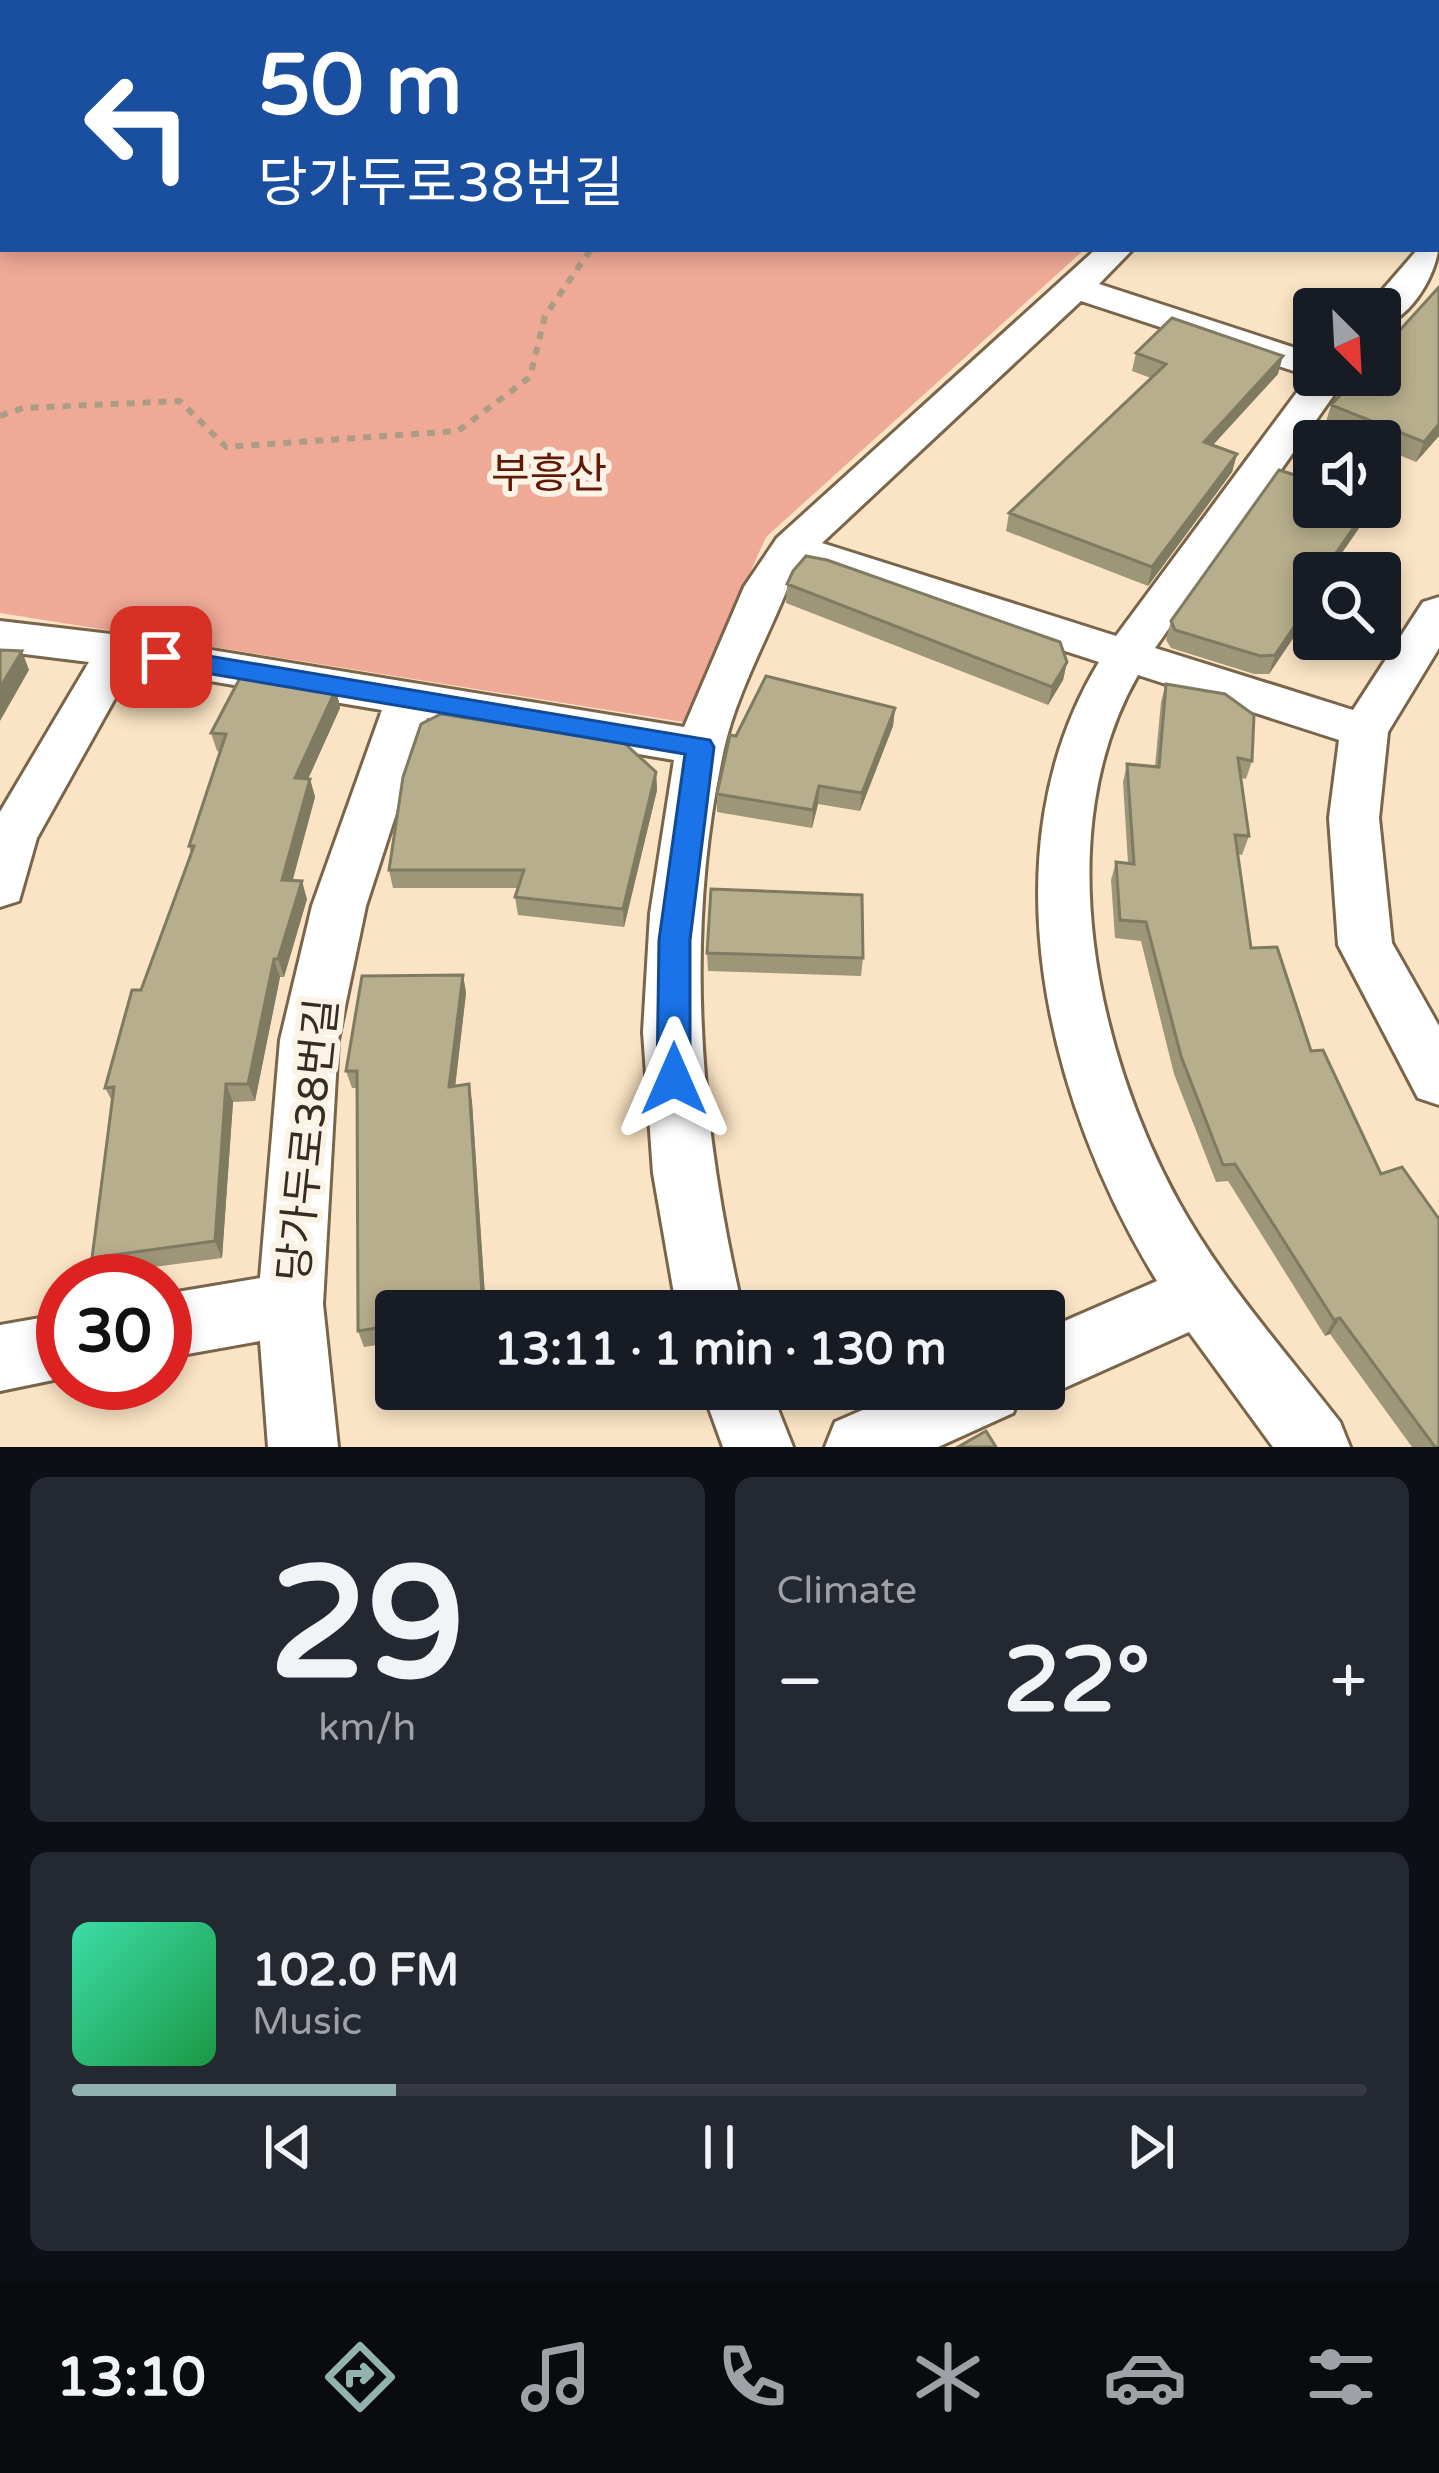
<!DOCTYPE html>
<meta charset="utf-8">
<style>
:root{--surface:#171b24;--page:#242831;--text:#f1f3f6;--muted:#9ea1a6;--line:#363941;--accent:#92b3ae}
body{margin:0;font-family:"Varela Round","Noto Sans KR",sans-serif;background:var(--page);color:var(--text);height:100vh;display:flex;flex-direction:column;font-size:45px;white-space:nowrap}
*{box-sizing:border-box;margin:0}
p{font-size:39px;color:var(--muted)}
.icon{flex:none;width:66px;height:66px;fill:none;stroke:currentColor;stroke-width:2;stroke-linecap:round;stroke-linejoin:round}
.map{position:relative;height:1447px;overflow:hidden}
.sheet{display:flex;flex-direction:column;gap:30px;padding:30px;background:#0d0f14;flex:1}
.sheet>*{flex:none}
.guide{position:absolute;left:0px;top:0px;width:1440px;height:252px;box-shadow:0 6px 18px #0003;background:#1a4fa0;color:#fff;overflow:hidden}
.needle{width:78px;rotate:156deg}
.fabs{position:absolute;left:1293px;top:288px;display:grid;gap:24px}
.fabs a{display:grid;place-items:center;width:108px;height:108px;border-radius:12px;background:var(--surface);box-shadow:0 6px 18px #0003;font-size:60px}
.speed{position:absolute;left:36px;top:1254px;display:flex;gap:24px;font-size:60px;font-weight:700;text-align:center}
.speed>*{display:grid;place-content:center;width:156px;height:156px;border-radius:50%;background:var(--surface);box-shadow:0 6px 18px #0003;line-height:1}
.speed .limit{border:18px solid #d22;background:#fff;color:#111}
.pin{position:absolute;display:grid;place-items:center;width:102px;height:102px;color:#fff;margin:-51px;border-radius:24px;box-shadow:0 6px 18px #0006}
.me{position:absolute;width:132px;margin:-66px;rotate:0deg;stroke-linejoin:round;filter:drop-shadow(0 0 9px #0008)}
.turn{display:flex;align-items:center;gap:42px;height:252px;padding:0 60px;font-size:54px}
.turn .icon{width:156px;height:156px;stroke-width:2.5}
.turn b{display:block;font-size:84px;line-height:102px}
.big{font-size:90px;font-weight:700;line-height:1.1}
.sheet .tile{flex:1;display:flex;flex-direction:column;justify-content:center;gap:18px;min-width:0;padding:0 42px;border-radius:18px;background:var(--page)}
.sheet .dial{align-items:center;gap:0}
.dial b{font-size:156px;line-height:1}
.song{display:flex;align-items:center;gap:36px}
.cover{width:144px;height:144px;border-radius:18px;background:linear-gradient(135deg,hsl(160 70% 55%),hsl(140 70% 35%))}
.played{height:12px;border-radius:6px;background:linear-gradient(90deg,var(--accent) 25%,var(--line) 25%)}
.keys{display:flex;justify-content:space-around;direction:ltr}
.heat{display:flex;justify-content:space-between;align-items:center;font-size:66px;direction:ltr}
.sheet .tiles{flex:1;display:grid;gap:30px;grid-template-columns:1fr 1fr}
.tile:last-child{grid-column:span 2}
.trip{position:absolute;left:375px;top:1290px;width:690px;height:120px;border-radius:12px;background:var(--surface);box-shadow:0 6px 18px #0003;font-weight:700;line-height:120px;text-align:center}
.dock{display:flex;height:192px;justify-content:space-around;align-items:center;background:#090b0e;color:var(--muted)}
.dock .icon{width:84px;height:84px}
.dock .on{color:var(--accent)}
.dock b{font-size:54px;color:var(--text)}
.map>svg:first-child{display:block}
.green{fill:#eea997}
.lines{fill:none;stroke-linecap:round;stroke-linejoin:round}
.minor-casing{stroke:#79654a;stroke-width:6}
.path-far1{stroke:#ad9c84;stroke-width:4.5;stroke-dasharray:6 6;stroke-linecap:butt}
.path{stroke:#ad9c84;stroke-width:6;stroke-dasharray:8 8;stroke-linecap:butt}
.minor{fill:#fff;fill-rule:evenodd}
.wall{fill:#9d9678}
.shaded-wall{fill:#7f7a62}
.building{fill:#b6ae8c;stroke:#7f7a62;stroke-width:3}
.route{fill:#1a73e8;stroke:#114b97;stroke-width:3}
.labels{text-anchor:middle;stroke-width:12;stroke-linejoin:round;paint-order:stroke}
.park-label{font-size:42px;fill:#601907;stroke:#fcf3e7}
.street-label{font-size:42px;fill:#352d21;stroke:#fcf3e7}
</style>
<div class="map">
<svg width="1439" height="1447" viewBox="0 0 1439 1447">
<rect width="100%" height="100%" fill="#fbe4c5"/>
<path class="green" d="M 0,0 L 877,0 L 3,3 L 3,249 L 1085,249 L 766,537 L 683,722 L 0,613 Z"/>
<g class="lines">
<defs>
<path id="minor" d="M 1130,0 L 1166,0 L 1168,3 L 1132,3 Z
M 1403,0 L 1439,0 L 1439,6 L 1437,3 Z
M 1439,240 C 1439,270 1413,318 1380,326 L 1380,309 L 1366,309 L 1418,249 L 1437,249 Z
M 1096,249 L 1133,249 L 1099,284 L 1314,354 L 1314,375 L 1348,375 L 1155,648 L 1353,710 L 1423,602 L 1439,597 L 1439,648 L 1388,732 L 1379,818 L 1392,943 L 1439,1026 L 1439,1105 L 1418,1098 L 1338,945 L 1329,818 L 1339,740 L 1138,675 C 1048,832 1096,1051 1178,1201 C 1222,1281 1284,1350 1340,1422 L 1350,1447 L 1273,1447 L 1189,1332 L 1044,1397 L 1024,1389 L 1044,1389 L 1044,1330 L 1157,1281 C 1048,1104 984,851 1099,662 L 802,566 L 788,587 C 767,639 736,695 724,749 C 683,935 700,1128 743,1311 L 677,1311 L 653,1173 L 643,1032 L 650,914 L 674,760 L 427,718 L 366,906 L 338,1040 L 323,1304 L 338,1447 L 268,1447 L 260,1341 L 165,1358 L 165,1294 L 260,1278 L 280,1040 L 312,906 L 382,710 L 132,668 L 37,838 L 19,901 L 0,907 L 0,812 L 89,662 L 0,651 L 0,621 L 119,635 L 684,727 L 744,587 L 777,538 ZM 1081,301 L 1309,376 L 1116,636 L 822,543 Z
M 63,1314 L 63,1378 L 0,1391 L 0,1325 Z
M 702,1389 L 770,1389 L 793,1447 L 723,1447 Z
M 911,1389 L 1023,1389 L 1013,1413 L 938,1447 L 825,1447 L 835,1422 Z"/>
</defs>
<use href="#minor" class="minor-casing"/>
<path class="path-far1" d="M 156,0 L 175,3
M 877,0 L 884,3
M 191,3 L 207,0
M 496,3 L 509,0"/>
<path class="path" d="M 0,416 L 23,408 L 180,401 L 226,447 L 458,431 L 530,377 L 545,316 L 591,249"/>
<use href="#minor" class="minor"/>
</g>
<path class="wall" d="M 1439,287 L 1439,436 L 1416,462 L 1380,447 L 1380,441 L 1365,441 L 1325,425 L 1331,405 Z
M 1136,353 L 1278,374 L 1213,445 L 1237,454 L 1232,472 L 1148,586 L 1006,531 L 1009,513 L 1151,378 L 1132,371 Z
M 1314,507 L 1370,507 L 1366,518 L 1306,605 L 1302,625 L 1269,674 L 1254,674 L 1171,648 L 1166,640 L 1171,621 Z
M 787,584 L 1067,662 L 1063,680 L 1048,705 L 786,603 Z
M 1166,684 L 1252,761 L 1246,779 L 1241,778 L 1249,836 L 1242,855 L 1237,854 L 1251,948 L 1439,1447 L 1412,1447 L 1330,1334 L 1325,1336 L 1228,1181 L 1216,1182 L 1174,1074 L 1141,941 L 1115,938 L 1111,880 L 1116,862 L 1128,863 L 1123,782 L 1127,764 L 1155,766 L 1161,702 Z
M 336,689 L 340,708 L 308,779 L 310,779 L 315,797 L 292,880 L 307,899 L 284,977 L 280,977 L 255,1101 L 233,1102 L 222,1258 L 101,1274 L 92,1258 L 112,1101 L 105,1088 L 191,853 L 189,846 L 220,752 L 217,751 L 211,733 Z
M 895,708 L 893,726 L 860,811 L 818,804 L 812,828 L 717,812 L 717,794 L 736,736 Z
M 656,772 L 657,790 L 624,927 L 518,915 L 515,897 L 518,888 L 393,888 L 389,870 Z
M 707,953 L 863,958 L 861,976 L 708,971 Z
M 463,975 L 466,993 L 455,1086 L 469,1084 L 472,1102 L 486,1311 L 396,1311 L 396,1342 L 364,1347 L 358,1331 L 357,1088 L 352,1088 L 346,1071 Z"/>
<path class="shaded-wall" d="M 1283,356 L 1278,374 L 1199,460 L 1204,442 Z
M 1439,424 L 1439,436 L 1416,462 L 1424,442 Z
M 1237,454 L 1232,472 L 1148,586 L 1152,567 Z
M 1368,507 L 1370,507 L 1366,518 L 1328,573 L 1322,573 Z
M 1314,584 L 1314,594 L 1295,622 L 1301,604 Z
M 1308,606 L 1302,625 L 1269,674 L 1275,655 Z
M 22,651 L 29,670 L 0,721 L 0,688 Z
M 1067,662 L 1063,680 L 1048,705 L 1052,687 Z
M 336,689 L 340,708 L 300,797 L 295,778 Z
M 895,708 L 893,726 L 860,811 L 862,793 Z
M 656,772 L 657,790 L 624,927 L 623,909 Z
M 310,779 L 315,797 L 288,898 L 282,880 Z
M 819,786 L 818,804 L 812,828 L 813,810 Z
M 302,881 L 307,899 L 284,977 L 278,959 Z
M 274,959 L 280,977 L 255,1101 L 248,1084 Z
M 463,975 L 466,993 L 453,1105 L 449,1087 Z
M 226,1084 L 233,1102 L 222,1258 L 215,1241 Z
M 469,1084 L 472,1102 L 486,1311 L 483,1311 Z
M 1340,1318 L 1330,1334 L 1325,1336 L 1334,1320 Z"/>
<path class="building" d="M 925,0 L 1053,0 L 1064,3 L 925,3 Z
M 1437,24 L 1439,24 L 1439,50 L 1437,51 L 1437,68 L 1439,70 L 1439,208 L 1437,209 Z
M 1439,287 L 1439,424 L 1424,442 L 1331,405 L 1359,375 L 1380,375 L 1380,352 Z
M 1172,318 L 1283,356 L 1204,442 L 1237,454 L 1152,567 L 1009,513 L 1166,364 L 1136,353 Z
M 1279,470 L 1314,481 L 1314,507 L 1368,507 L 1322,573 L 1314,573 L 1314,584 L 1301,604 L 1308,606 L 1275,655 L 1260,656 L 1175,630 L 1171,621 Z
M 806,556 L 827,560 L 1060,642 L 1067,662 L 1052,687 L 787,584 L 793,571 Z
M 0,650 L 22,651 L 0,688 Z
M 241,676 L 336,689 L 295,778 L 310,779 L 282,880 L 302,881 L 278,959 L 274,959 L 248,1084 L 226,1084 L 215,1241 L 92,1258 L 114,1087 L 105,1088 L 132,990 L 141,990 L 194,846 L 189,846 L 226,734 L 211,733 Z
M 766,676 L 895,708 L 862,793 L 819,786 L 813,810 L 717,794 L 730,735 L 736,736 Z
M 1166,684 L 1225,694 L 1254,715 L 1252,761 L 1238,758 L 1249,836 L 1235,835 L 1251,948 L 1277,947 L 1311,1051 L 1323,1050 L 1381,1174 L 1402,1167 L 1439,1219 L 1439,1447 L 1435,1447 L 1340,1318 L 1334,1320 L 1235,1164 L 1223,1165 L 1181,1056 L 1146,922 L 1120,920 L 1116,862 L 1134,864 L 1127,764 L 1159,767 Z
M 441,714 L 623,742 L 656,772 L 623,909 L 515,897 L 524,870 L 389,870 L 403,777 L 421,724 Z
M 711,889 L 862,895 L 863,958 L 707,953 Z
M 463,975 L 449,1087 L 469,1084 L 483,1311 L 396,1311 L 396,1325 L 358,1331 L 357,1071 L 346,1071 L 362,976 Z
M 986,1431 L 996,1447 L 958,1447 Z"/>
<path class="route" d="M 161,648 L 710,740 L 714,747 L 690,940 L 690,1079 L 685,1089 L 662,1089 L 657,1079 L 659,940 L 685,754 L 152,664 L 148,657 Z"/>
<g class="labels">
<g class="park-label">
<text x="549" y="488">부흥산</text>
</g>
<g class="street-label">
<text transform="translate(307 1140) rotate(-84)" y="15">당가두로38번길</text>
</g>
</g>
</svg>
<div class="fabs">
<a><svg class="needle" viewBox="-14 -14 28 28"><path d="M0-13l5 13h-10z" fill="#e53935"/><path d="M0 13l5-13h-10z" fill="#9ea1a6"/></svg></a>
<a><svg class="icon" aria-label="sound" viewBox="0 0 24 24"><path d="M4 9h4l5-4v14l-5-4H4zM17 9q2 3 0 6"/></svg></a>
<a><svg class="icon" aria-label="search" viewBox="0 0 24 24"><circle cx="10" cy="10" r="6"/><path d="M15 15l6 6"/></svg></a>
</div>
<div class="speed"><div class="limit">30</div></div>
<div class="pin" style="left:161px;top:657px;background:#d93025"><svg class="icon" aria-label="arrive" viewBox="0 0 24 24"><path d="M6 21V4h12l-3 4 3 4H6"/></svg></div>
<svg class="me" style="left:674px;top:1079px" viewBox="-20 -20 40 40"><path d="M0-17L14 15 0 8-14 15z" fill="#1a73e8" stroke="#fff" stroke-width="4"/></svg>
<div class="trip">13:11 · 1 min · 130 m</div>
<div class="guide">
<div class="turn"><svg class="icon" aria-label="left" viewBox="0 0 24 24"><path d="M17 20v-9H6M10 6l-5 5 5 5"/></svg><div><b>50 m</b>당가두로38번길</div></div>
</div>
</div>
<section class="sheet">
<div class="tiles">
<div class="tile dial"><b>29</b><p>km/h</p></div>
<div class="tile"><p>Climate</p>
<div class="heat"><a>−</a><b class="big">22°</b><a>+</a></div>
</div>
<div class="tile">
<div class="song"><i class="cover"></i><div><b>102.0 FM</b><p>Music</p></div></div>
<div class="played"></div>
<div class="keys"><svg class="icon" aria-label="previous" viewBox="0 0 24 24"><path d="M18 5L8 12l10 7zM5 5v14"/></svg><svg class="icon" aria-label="pause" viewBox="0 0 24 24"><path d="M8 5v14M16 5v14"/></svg><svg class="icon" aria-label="next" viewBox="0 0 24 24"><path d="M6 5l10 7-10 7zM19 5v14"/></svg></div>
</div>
</div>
</section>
<nav class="dock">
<b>13:10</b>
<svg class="icon on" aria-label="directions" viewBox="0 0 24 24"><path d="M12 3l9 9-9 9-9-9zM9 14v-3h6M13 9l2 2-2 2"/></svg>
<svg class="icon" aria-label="music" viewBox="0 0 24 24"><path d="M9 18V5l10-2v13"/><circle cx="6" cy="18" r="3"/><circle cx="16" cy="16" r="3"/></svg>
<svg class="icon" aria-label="phone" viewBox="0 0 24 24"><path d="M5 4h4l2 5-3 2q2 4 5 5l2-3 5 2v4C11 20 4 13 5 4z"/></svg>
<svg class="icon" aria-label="climate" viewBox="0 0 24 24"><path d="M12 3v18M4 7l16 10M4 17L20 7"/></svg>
<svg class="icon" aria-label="car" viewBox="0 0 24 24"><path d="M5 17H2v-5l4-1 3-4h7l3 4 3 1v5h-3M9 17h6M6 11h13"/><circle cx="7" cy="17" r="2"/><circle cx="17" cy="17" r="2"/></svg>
<svg class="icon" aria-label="filters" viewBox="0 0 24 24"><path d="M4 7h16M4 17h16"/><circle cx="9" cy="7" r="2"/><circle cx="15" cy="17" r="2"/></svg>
</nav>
